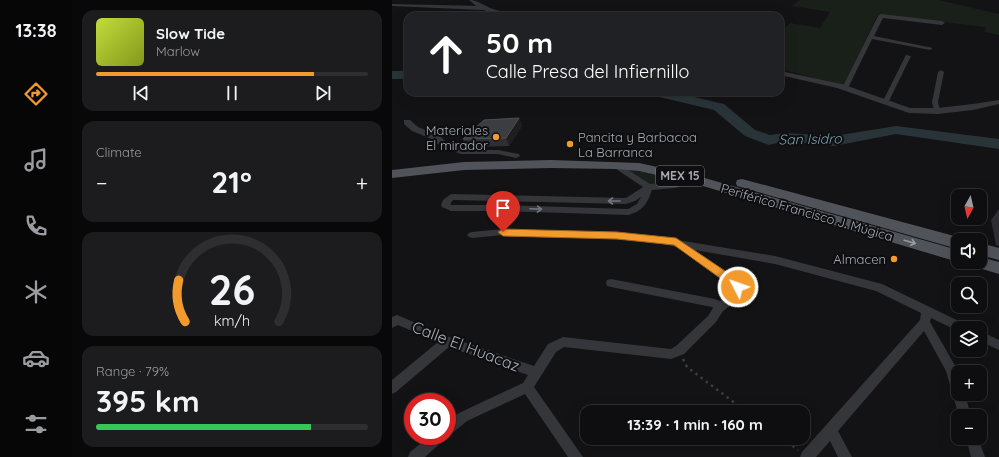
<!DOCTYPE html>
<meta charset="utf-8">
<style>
:root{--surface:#0e0e10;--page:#1c1c1e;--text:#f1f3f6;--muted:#9b9c9f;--line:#2e2e30;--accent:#f39a2d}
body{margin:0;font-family:Quicksand,sans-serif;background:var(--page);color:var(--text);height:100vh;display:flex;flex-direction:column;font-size:15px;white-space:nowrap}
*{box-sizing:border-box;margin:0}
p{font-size:13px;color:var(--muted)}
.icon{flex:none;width:22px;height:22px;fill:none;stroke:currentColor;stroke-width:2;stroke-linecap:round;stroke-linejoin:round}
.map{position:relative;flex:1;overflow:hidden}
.details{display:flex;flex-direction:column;gap:10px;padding:10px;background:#080809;width:320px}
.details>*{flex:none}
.banner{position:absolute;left:12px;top:12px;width:380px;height:84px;border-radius:12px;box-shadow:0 4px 16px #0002,0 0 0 1px var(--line);background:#202124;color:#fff;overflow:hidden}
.needle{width:26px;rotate:188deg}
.fabs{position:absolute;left:559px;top:189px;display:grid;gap:8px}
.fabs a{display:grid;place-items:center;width:36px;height:36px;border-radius:8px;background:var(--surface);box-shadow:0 4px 16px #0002,0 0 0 1px var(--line);font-size:20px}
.speed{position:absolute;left:12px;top:393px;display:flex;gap:8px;font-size:20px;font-weight:700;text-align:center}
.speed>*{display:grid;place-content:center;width:52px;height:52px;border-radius:50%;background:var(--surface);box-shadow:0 4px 16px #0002,0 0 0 1px var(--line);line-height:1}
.speed .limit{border:6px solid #d22;background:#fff;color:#111}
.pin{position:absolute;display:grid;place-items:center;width:34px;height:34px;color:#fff;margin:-41px -17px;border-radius:50% 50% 50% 0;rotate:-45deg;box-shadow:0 0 4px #0007}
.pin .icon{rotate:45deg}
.me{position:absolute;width:44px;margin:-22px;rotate:311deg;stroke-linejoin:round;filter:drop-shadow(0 0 3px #0008)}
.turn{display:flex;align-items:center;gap:14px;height:84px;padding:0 16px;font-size:18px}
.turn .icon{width:52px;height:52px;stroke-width:2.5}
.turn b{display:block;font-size:28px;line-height:34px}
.big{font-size:30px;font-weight:700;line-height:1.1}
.details .tile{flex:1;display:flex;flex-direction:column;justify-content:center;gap:6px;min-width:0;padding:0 14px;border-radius:12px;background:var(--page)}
.details .dial{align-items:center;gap:0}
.dial svg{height:104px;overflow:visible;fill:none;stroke:var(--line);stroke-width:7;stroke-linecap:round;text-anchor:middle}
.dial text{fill:var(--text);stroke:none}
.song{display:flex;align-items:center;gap:12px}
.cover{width:48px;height:48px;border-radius:6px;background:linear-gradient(135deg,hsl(70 70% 55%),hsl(70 70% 35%))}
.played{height:4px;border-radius:2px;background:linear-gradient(90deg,var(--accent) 80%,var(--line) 80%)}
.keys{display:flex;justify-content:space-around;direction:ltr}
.heat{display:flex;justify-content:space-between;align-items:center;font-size:22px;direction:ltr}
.charge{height:6px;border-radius:3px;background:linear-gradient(90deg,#34c759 79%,var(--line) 0)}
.trip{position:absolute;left:188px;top:405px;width:230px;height:40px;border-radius:12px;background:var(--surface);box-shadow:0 4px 16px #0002,0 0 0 1px var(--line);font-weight:700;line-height:40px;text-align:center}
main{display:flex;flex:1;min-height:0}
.dock{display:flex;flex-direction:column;width:72px;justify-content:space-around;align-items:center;background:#060606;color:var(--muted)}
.dock .icon{width:28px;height:28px}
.dock .current{color:var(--accent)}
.dock b{font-size:18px;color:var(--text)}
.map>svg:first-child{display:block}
.green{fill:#192019}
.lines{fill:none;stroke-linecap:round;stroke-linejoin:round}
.river{fill:#293439;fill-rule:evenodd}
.path{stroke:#3a3d41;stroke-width:2.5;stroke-dasharray:2.5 4;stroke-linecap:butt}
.minor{fill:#34363a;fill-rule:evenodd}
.tertiary{fill:#34363a;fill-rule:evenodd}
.primary{fill:#505359;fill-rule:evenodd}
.wall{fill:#2f2f33}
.shaded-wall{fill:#1e1e21}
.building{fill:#3c3d41;stroke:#4c4e53}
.oneway{stroke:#72777e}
.oneway2{stroke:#949aa3}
.route{fill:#f39a2d;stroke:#9e641d}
.poi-dot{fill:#f39a2d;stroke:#0e0e10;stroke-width:1.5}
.labels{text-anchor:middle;stroke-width:4;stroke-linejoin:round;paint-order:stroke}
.shield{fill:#0e0e10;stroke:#787d84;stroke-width:1}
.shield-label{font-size:12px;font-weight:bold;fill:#a5acb5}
.poi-label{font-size:13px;fill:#a5acb5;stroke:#0e0e10;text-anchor:end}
.street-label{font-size:13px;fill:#a5acb5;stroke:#0e0e10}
.water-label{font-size:14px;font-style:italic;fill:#7b9eb1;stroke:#0e0e10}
.near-street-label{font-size:16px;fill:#a5acb5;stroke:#0e0e10}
</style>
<main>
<nav class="dock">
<b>13:38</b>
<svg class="icon current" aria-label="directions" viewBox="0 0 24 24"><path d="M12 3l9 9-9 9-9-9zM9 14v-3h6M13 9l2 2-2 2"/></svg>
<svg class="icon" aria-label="music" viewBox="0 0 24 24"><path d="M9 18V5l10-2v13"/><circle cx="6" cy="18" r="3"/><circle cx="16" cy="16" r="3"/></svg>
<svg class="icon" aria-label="phone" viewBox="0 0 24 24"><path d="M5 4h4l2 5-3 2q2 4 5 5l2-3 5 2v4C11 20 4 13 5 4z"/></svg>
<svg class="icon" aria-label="climate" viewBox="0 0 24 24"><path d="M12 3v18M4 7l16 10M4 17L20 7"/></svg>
<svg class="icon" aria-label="car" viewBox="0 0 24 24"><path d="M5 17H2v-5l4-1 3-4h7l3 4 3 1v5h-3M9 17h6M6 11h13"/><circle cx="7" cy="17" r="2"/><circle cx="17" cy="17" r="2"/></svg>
<svg class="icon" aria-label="filters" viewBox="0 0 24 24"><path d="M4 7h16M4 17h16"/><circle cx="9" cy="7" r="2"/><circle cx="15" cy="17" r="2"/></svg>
</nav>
<section class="details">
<div class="tile">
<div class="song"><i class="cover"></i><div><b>Slow Tide</b><p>Marlow</p></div></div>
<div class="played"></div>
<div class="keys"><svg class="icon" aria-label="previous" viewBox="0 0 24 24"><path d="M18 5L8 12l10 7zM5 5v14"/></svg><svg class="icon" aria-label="pause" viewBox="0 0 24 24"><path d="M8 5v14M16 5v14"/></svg><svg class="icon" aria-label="next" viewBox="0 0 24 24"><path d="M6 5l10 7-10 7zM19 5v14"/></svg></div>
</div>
<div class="tile"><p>Climate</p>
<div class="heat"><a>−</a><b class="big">21°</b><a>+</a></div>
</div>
<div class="tile dial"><svg viewBox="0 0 100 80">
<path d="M14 69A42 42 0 1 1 86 69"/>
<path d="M14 69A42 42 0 0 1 9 37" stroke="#f39a2d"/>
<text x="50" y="56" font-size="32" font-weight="700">26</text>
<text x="50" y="72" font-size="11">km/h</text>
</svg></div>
<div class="tile"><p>Range · 79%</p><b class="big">395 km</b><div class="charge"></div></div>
</section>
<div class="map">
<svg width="607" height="457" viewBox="0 0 607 457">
<rect width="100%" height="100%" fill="#131315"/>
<path class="green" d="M 408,0 L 546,0 L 607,14 L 607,35 L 592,32 L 594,27 L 488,15 L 485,16 L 452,85 L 388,69 L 388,33 L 398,23 L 428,28 L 438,12 L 400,6 Z
M 232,168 L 294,180 L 270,185 L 258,185 Z"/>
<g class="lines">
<path class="river" d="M 0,71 L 16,71 L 16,79 L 0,79 Z
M 257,92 L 281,92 L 332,104 L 363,130 L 378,135 L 393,133 L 442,136 L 504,126 L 607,139 L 607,149 L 504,134 L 442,146 L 393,141 L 377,145 L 353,136 L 322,110 L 259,95 Z"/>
<path class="path" d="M 291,359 L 295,367 L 355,412
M 390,438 L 406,450"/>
<path class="minor" d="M 0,4 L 90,6 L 93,8 L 90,10 L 0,6 Z
M 489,14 L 550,21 L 553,23 L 550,25 L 491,18 L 482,36 L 541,48 L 538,50 L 480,39 L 456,88 L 451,89 L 450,88 L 486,16 Z
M 514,55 L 519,56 L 496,103 L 495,104 L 491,104 L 490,103 Z
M 549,70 L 552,72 L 546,102 L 548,111 L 545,113 L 542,111 L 540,102 L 546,72 Z
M 12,120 L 18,120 L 26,127 L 48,136 L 55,143 L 73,150 L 106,150 L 127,154 L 128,156 L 124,158 L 106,154 L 69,154 L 49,147 L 42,140 L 20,131 L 12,124 Z
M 224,162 L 258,184 L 283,182 L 302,176 L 306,179 L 305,181 L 283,188 L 260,190 C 255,204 251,211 236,215 L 112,211 L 59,211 L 50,207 L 49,205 L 51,200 L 59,194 L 234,198 L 251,187 L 221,167 L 220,165 L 221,163 ZM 249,197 L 245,204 L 236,209 L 112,205 L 60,205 L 58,204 L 61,200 L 234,204 L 243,201 Z
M 111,229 L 255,235 L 383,256 L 490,284 L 575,325 L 576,328 L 566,328 L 566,331 L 539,318 L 538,322 L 565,369 L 566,394 L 573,394 L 579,416 L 567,416 L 554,371 L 532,331 L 446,431 L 460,457 L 446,457 L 438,441 L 424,457 L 408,457 L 410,452 L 528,320 L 529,313 L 484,291 L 383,264 L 303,250 L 342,277 L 351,287 L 348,298 L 331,311 L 324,322 L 292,354 L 279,359 L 172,347 L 164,352 L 142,387 L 191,457 L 176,457 L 133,394 L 75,421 L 59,434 L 55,436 L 54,436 L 52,440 L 33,457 L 16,457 L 18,452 L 38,436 L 55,436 L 55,422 L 67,413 L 131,383 L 136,375 L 57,347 L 4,392 L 0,394 L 0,380 L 46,342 L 6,325 L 0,328 L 0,317 L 5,315 L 57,337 L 142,366 L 156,344 L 171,337 L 279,349 L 284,346 L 316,316 L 321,308 L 320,307 L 219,287 L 215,286 L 214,283 L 215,280 L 219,279 L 323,299 L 328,301 L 340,293 L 341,288 L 334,283 L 285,247 L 255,241 L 158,236 L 111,235 L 80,238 L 77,237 L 75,235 L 77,233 L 80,232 Z
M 588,331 L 607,340 L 607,350 L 588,341 Z
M 574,438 L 586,438 L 593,457 L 579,457 Z"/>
<path class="tertiary" d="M 77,0 C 86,0 92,6 101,9 C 110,12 120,13 130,14 L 133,16 C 113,16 92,15 77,0 Z
M 388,71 L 450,84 L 518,108 L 545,108 L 581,104 L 607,100 L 607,104 L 581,110 L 545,114 L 517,113 L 445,88 L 388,75 Z"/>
<path class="primary" d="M 159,160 L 247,163 L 302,175 L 566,250 L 566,262 L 301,183 L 247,171 L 224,169 L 159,168 L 72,170 L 0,178 L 0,170 L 72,162 Z
M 350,179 L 566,237 L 572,240 L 566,240 L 566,249 L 345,186 L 344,183 L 345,180 Z
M 588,243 L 607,248 L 607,260 L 588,255 Z
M 588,257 L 607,262 L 607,274 L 580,266 L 578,262 L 588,262 Z"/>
</g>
<path class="wall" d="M 127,118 L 130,126 L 117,146 L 75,147 L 71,139 Z
M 607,209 L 607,246 L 604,245 L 599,220 Z"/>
<path class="shaded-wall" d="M 127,118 L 130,126 L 117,146 L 114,138 Z"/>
<path class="building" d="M 127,118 L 114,138 L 71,139 L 92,120 Z"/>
<defs><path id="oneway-shaft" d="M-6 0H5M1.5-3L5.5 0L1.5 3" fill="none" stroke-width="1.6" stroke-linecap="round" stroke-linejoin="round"/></defs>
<g class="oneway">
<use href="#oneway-shaft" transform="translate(222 201) rotate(-180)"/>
<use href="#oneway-shaft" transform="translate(144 209) rotate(2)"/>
</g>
<use class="oneway2" href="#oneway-shaft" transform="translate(518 242) rotate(16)"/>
<path class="route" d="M 111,229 L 225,232 L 284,238 L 342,277 L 351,287 L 349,290 C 342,293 339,287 335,283 L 282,245 L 225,239 L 111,236 L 106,232 Z"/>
<g class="poi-dot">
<circle cx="104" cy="137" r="4"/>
<circle cx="178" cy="144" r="4"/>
<circle cx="502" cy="259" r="4"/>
</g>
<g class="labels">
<rect class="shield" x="264" y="166" width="48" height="20" rx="3"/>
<g class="shield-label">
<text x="288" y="180">MEX 15</text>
</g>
<g class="poi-label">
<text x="96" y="135">Materiales<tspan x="96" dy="15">El mirador</tspan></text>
<text x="186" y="142" text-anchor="start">Pancita y Barbacoa<tspan x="186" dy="15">La Barranca</tspan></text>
<text x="494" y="264">Almacen</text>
</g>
<g class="street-label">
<text transform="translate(415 212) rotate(16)" y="5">Periférico Francisco J. Múgica</text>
</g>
<g class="water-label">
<text transform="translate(418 139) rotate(-1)" y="5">San Isidro</text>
</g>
<g class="near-street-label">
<text transform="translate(74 346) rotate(21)" y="6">Calle El Huacaz</text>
</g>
</g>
</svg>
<div class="fabs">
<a><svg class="needle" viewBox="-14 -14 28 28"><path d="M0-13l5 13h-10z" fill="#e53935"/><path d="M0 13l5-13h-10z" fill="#9b9c9f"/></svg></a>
<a><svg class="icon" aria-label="sound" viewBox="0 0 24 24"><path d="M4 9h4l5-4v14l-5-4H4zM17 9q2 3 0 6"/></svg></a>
<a><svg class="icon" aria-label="search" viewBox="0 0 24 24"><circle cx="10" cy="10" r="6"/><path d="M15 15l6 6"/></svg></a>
<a><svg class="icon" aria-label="layers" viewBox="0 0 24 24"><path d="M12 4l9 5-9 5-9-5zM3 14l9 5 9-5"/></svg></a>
<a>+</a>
<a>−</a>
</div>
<div class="speed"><div class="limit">30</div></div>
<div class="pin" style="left:111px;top:232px;background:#d93025"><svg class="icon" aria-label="arrive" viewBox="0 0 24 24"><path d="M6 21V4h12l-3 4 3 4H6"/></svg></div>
<svg class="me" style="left:346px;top:287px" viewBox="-20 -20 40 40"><circle r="17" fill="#f39a2d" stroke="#fff" stroke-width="3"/><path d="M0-11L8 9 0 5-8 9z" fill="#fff"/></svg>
<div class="trip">13:39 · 1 min · 160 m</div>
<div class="banner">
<div class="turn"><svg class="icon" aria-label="ahead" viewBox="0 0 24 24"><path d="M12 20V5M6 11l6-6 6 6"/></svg><div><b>50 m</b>Calle Presa del Infiernillo</div></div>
</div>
</div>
</main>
